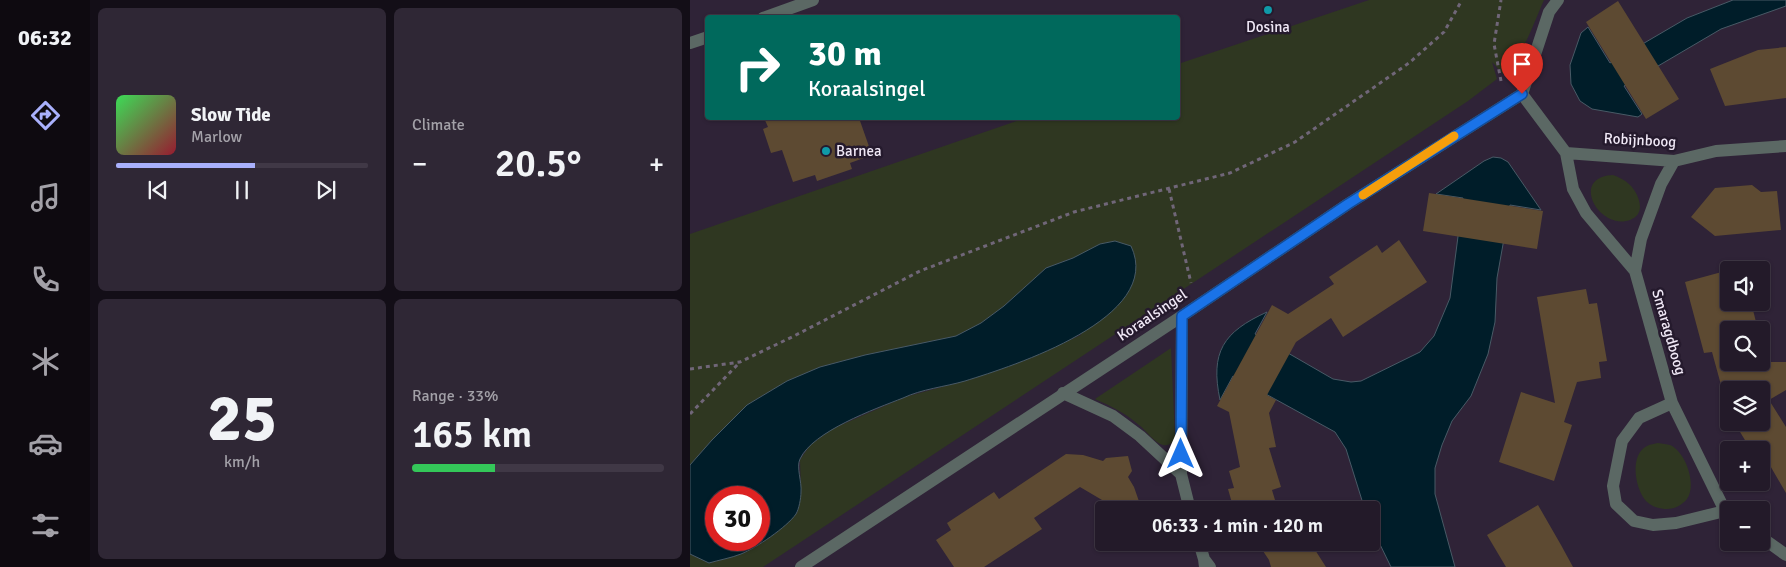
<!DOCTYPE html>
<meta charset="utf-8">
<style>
:root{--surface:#231a29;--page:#2f2735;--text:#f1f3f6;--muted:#a3a1a8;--line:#403846;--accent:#a9b0fc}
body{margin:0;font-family:Signika,sans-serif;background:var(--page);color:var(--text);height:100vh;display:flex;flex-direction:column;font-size:19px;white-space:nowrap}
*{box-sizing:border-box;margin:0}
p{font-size:16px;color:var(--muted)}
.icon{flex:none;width:28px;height:28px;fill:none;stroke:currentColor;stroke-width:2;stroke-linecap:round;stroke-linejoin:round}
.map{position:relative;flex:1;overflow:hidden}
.drawer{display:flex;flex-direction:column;gap:8px;padding:8px;background:#130e17;width:600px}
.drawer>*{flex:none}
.guide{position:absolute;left:15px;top:15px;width:475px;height:105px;border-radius:5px;box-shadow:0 1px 4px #0004,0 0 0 1px var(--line);background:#00695c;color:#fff;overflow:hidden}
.fabs{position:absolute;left:1030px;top:261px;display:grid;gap:10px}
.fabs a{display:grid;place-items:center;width:50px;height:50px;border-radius:5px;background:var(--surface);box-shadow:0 1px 4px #0004,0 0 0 1px var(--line);font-size:25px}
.speed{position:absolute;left:15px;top:486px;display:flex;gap:10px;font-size:25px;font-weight:700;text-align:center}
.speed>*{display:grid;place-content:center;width:65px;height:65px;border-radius:50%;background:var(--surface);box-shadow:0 1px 4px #0004,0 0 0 1px var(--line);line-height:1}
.speed .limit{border:8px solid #d22;background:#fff;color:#111}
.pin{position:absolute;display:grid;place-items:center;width:42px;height:42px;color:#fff;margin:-51px -21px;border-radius:50% 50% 50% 0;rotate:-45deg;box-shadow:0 0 5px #0007}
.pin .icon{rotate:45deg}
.me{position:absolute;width:55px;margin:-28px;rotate:0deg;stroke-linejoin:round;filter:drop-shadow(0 0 4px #0008)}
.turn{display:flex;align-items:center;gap:18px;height:105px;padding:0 20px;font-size:22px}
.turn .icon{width:65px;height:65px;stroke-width:2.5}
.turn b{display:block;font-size:35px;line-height:42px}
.big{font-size:38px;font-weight:600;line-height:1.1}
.drawer .widget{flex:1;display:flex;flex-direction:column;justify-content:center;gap:8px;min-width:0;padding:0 18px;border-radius:8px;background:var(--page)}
.drawer .dial{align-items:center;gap:0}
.dial b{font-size:65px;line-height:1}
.song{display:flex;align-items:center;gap:15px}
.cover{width:60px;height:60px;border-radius:8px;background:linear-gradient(135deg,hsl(130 70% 55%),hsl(350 70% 35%))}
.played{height:5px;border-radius:2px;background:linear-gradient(90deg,var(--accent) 55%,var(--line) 55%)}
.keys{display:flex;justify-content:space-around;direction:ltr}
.heat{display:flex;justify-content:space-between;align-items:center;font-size:28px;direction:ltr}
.charge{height:8px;border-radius:4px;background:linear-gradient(90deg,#34c759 33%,var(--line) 0)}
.drawer .tiles{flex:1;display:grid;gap:8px;grid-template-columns:repeat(2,1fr)}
.trip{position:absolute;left:405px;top:501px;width:285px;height:50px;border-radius:5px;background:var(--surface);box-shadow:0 1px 4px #0004,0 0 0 1px var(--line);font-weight:600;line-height:50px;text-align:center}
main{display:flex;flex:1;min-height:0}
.dock{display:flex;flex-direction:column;width:90px;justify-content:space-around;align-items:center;background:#0e0a10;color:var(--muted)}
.dock .icon{width:35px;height:35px}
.dock .active{color:var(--accent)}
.dock b{font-size:22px;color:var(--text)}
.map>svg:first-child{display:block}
.green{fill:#2f3721}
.water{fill:#001d29;stroke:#485a66;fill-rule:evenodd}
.building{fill:#5d4a32}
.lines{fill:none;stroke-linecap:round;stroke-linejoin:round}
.path{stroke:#706678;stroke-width:3;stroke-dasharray:4 4;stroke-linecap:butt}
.minor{stroke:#5b6864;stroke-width:12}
.route-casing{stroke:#114b97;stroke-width:12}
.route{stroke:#1a73e8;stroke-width:9}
.slow{stroke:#f59e0b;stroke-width:9}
.culture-dot{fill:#0f9aa8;stroke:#251a2d;stroke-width:2}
.labels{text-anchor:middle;stroke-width:5;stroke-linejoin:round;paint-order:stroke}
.poi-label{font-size:15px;fill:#f0e8f6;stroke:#251a2d}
.street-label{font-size:15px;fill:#f0e8f6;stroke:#251a2d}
</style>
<main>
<nav class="dock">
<b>06:32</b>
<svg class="icon active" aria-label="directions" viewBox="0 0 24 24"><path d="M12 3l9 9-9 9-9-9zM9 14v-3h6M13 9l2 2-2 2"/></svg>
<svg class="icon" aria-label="music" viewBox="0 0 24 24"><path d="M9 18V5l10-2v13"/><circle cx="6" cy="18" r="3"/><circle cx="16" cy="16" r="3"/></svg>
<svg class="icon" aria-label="phone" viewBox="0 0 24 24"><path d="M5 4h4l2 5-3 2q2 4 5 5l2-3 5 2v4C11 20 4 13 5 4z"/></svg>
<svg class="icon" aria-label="climate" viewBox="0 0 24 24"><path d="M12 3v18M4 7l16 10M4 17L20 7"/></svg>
<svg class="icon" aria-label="car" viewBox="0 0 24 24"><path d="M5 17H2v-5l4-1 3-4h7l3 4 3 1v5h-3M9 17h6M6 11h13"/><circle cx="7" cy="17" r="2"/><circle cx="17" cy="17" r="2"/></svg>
<svg class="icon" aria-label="filters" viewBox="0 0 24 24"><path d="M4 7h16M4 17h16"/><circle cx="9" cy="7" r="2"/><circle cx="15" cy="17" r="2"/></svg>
</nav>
<section class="drawer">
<div class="tiles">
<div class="widget">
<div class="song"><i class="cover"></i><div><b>Slow Tide</b><p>Marlow</p></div></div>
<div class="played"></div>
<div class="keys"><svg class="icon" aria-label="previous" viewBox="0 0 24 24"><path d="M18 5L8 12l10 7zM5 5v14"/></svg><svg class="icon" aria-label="pause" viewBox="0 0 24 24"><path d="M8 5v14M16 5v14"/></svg><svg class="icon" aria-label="next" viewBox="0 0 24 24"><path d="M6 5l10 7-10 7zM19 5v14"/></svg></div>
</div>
<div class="widget"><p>Climate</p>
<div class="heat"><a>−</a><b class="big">20.5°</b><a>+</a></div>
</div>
<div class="widget dial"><b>25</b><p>km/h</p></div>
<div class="widget"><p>Range · 33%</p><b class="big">165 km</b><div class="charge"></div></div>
</div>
</section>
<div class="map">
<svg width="1096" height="567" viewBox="0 0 1096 567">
<rect width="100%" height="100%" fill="#2f2337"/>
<path class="green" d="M 679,0 L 854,0 C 845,20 831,61 813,74 L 802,62 L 807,79 L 778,101 L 73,567 L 0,567 L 0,554 L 19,563 L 51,554 L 86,533 L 107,513 L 111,492 L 110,460 L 120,445 L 142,429 L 215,397 L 274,381 L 338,359 L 391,335 L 382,258 L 356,268 L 314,306 L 291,323 L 266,336 L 175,355 L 130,367 L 97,381 L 57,405 L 22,440 L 0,465 L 0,234 L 335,118 L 488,118 L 488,64 Z
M 923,175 C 929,177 935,180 940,185 C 949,194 957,214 940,220 C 909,231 879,177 923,175 Z
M 481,348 L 485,438 C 483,443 479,446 473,445 C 464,443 456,430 449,425 C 435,413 421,406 405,399 Z
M 968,443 C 972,444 977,444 980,445 C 996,452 1007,485 997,499 C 992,505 985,509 977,509 C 970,509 962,507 956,501 C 945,489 939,455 957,446 C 960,444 965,444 968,443 Z"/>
<path class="water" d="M 1043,0 L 1096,0 L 1096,6 L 1031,29 L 934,86 L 952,114 L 948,117 L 902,109 L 890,101 L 881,84 L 880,65 L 891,33 L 898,27 L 920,63 L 997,18 Z
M 803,157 L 811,158 L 818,162 L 851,210 L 820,205 L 807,278 L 805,322 L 798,354 L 781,396 L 762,421 L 752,445 L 745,468 L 745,494 L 765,567 L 701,567 L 681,526 L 681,510 L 675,510 L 656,449 L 645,432 L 543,376 L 530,400 C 520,352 533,332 577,312 L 565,334 L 643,379 L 661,382 L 671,381 L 730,352 L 744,336 L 760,298 L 773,198 L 746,194 L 794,161 Z
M 425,241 L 441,246 C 475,318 323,366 275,381 C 254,387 232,389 213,398 C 185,409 123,431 110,459 C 106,467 112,482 111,492 C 111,498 109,509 106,514 C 97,527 66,548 51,554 C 41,558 29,560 19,563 L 0,554 L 0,465 L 22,440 L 57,405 L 97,381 L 130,367 L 175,355 L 266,336 L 291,323 L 314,306 L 356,268 L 383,258 L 410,244 ZM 26,498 L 69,498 L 69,540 L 26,540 Z"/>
<path class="building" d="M 928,1 L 989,99 L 956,119 L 896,22 Z
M 1096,47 L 1096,98 L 1035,106 L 1020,69 L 1068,50 Z
M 74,118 L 169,118 L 182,155 L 160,163 L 162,169 L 127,181 L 125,175 L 103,182 L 92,150 L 81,153 L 73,129 L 78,127 Z
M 1062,185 L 1071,192 L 1087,191 L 1091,230 L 1025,236 L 1001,217 L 1025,188 Z
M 739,193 L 853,211 L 847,249 L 733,231 Z
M 709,240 L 737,282 L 653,337 L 641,318 L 606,342 L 577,395 L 586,400 L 579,413 L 586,447 L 579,448 L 591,487 L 582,490 L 588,510 L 544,510 L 538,489 L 544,488 L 539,471 L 550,467 L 539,412 L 527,406 L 582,305 L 598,314 L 644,284 L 639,277 L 687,245 L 692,253 Z
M 1039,270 L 1039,302 L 1061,302 L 1068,330 L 1039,330 L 1039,362 L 1071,362 L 1071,342 L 1077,362 L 1096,362 L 1096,390 L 1079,400 L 1096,427 L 1096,493 L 1071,450 L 1061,450 L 1044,422 L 1071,422 L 1071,390 L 1039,390 L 1039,415 L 1029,399 L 1034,396 L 1022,352 L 1014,353 L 995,282 Z
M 896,289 L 899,304 L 907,303 L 917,361 L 909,362 L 911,378 L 887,382 L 874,422 L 882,425 L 864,481 L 809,462 L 831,392 L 865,403 L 847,297 Z
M 376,454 L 393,455 L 413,461 L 416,458 L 438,456 L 442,471 L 438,477 L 444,487 L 452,510 L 429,510 L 390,487 L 344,518 L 352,529 L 294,567 L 264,567 L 246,540 L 261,530 L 257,523 L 304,492 L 309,499 Z
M 848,505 L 871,545 L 883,567 L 816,567 L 797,535 Z
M 567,542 L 620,542 L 636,567 L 581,567 L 579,560 Z"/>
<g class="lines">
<path class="path" d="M 811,81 L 804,44 L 811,0
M 479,189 L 501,283
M 0,369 L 50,362 L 104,336 L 230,271 L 384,212 L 540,173 L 605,142 L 719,63 L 754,32 L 772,0
M 0,414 L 50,362"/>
<path class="minor" d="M 73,18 L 123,0
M 0,43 L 18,37
M 832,94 L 876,153 L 984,161 L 1026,151 L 1096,146
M 832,94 L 859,12 L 868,0
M 876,153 L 883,189 L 896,213 L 945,271
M 984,161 L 971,184 L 951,239 L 945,271 L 982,403 L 1035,511 L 1039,513
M 492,316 L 491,474 L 500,510
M 373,393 L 423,416 L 450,436 L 491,474
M 982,403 L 949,418 L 932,441 L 923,486 L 926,504 L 944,521 L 963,525 L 986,523 L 1035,511
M 1071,537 L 1096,555
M 509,542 L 514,559
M 111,567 L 492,316 L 658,204 L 832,94
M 515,567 L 514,559 L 520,567"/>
</g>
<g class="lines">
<defs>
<path id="route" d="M 491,454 L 492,316 L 658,204 L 832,94"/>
</defs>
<use href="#route" class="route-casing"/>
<use href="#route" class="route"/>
<path class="slow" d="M 673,195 L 764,136"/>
</g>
<g class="culture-dot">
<circle cx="578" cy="10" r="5"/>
<circle cx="136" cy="151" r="5"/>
</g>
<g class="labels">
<g class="poi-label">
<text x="578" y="32">Dosina</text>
<text x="146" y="156" text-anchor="start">Barnea</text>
</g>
<g class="street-label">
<text transform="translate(950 140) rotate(3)" y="5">Robijnboog</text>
<text transform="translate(462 315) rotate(-34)" y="5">Koraalsingel</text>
<text transform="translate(979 332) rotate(74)" y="5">Smaragdboog</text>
</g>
</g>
</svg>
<div class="fabs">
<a><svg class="icon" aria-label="sound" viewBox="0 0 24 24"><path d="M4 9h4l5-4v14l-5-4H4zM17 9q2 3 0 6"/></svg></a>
<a><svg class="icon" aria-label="search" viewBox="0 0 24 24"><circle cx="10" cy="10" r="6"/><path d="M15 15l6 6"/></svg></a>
<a><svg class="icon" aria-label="layers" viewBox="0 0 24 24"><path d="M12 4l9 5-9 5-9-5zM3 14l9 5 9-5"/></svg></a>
<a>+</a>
<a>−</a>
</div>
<div class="speed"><div class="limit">30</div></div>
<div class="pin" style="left:832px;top:94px;background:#d93025"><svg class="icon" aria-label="arrive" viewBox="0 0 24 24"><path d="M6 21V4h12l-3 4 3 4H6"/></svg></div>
<svg class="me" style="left:491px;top:454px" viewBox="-20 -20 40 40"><path d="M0-17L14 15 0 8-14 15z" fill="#1a73e8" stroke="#fff" stroke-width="4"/></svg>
<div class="trip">06:33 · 1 min · 120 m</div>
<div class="guide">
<div class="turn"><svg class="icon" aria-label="right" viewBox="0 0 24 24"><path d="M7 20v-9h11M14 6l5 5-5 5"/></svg><div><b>30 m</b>Koraalsingel</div></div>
</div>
</div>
</main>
